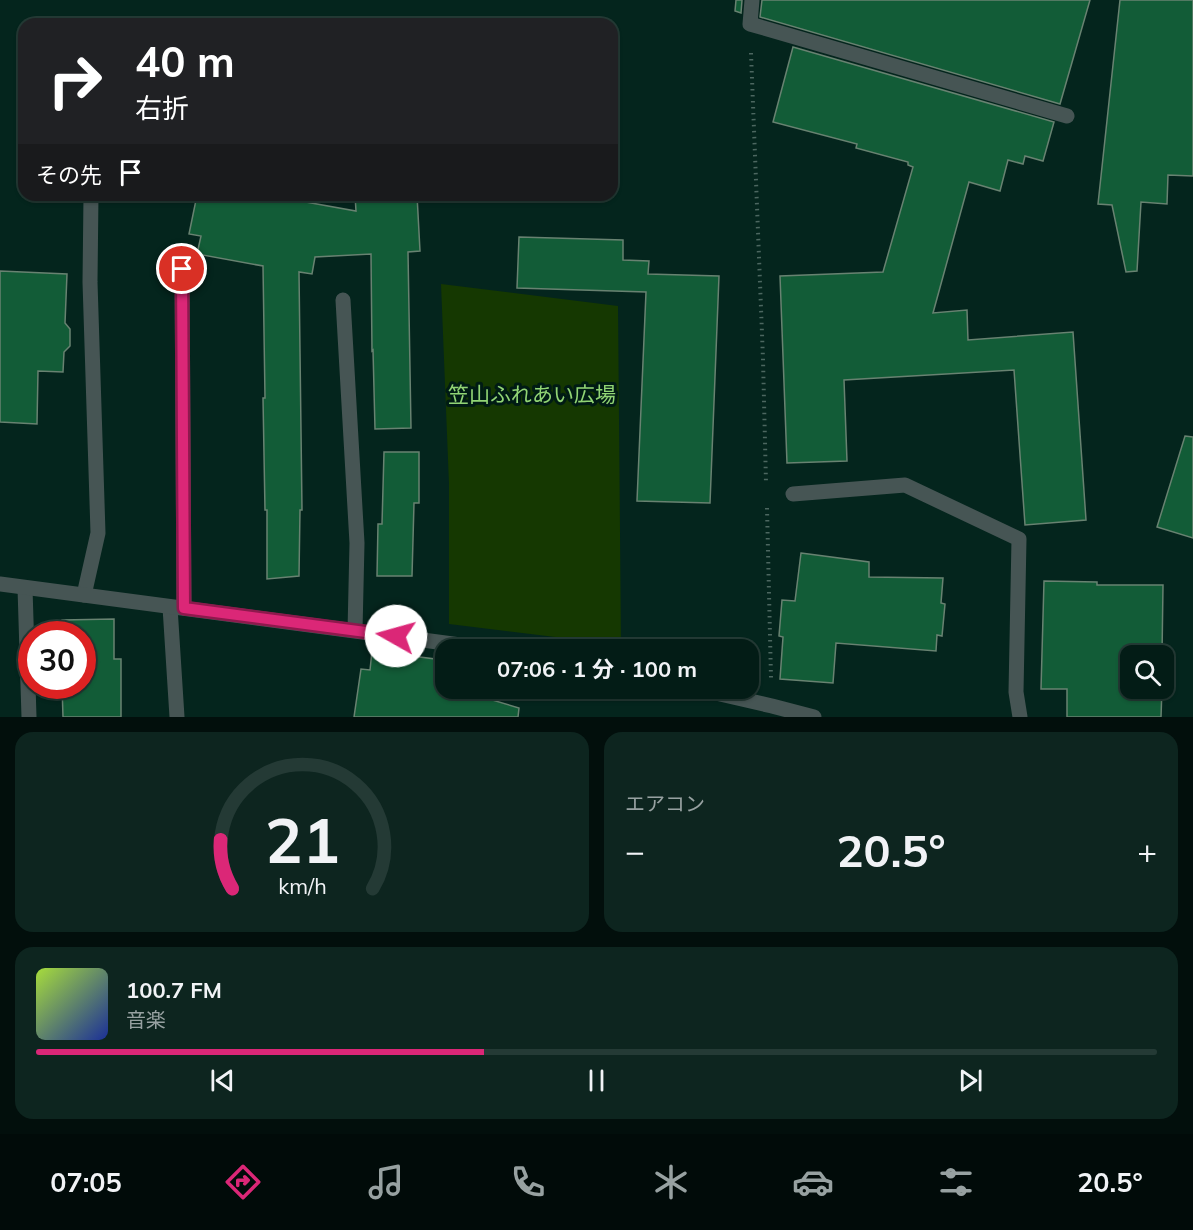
<!DOCTYPE html>
<html lang="ja">
<meta charset="utf-8">
<style>
:root{--surface:#031c16;--page:#0d251f;--text:#f1f3f6;--muted:#97a1a1;--line:#243a35;--accent:#db2777}
body{margin:0;font-family:Mulish,"Noto Sans JP",sans-serif;background:var(--page);color:var(--text);height:100vh;display:flex;flex-direction:column;font-size:22px;white-space:nowrap}
*{box-sizing:border-box;margin:0}
p{font-size:20px;color:var(--muted)}
.icon{flex:none;width:33px;height:33px;fill:none;stroke:currentColor;stroke-width:2;stroke-linecap:round;stroke-linejoin:round}
.map{position:relative;height:717px;overflow:hidden}
.sheet{display:flex;flex-direction:column;gap:15px;padding:15px;background:#020f0c;flex:1}
.sheet>*{flex:none}
.guide{position:absolute;left:18px;top:18px;width:600px;height:183px;border-radius:18px;box-shadow:0 2px 4px #0004,0 0 0 2px var(--line);background:#202124;color:#fff;overflow:hidden}
.controls{position:absolute;left:1120px;top:645px;display:grid;gap:12px}
.controls a{display:grid;place-items:center;width:54px;height:54px;border-radius:12px;background:var(--surface);box-shadow:0 2px 4px #0004,0 0 0 2px var(--line);font-size:30px}
.speed{position:absolute;left:18px;top:621px;display:flex;gap:12px;font-size:30px;font-weight:700;text-align:center}
.speed>*{display:grid;place-content:center;width:78px;height:78px;border-radius:50%;background:var(--surface);box-shadow:0 2px 4px #0004,0 0 0 2px var(--line);line-height:1}
.speed .limit{border:9px solid #d22;background:#fff;color:#111}
.pin{position:absolute;display:grid;place-items:center;width:51px;height:51px;color:#fff;margin:-26px;border:3px solid #fff;border-radius:50%;box-shadow:0 2px 6px #0007}
.me{position:absolute;width:66px;margin:-33px;rotate:277deg;stroke-linejoin:round;filter:drop-shadow(0 0 4px #0008)}
.turn{display:flex;align-items:center;gap:21px;height:126px;padding:0 18px;font-size:27px}
.turn .icon{width:78px;height:78px;stroke-width:2.5}
.turn b{display:block;font-size:42px;line-height:51px}
.then{display:flex;align-items:center;height:57px;padding:0 18px;background:#0003;gap:12px;font-size:22px}
.big{font-size:45px;font-weight:700;line-height:1.1}
.sheet .widget{flex:1;display:flex;flex-direction:column;justify-content:center;gap:9px;min-width:0;padding:0 21px;border-radius:18px;background:var(--page)}
.sheet .dial{align-items:center;gap:0}
.dial svg{height:156px;overflow:visible;fill:none;stroke:var(--line);stroke-width:7;stroke-linecap:round;text-anchor:middle}
.dial text{fill:var(--text);stroke:none}
.song{display:flex;align-items:center;gap:18px}
.cover{width:72px;height:72px;border-radius:9px;background:linear-gradient(135deg,hsl(80 70% 55%),hsl(230 70% 35%))}
.played{height:6px;border-radius:3px;background:linear-gradient(90deg,var(--accent) 40%,var(--line) 40%)}
.keys{display:flex;justify-content:space-around;direction:ltr}
.heat{display:flex;justify-content:space-between;align-items:center;font-size:33px;direction:ltr}
.sheet .tiles{flex:1;display:grid;gap:15px;grid-template-columns:1fr 1fr}
.widget:last-child{grid-column:span 2}
.trip{position:absolute;left:435px;top:639px;width:324px;height:60px;border-radius:18px;background:var(--surface);box-shadow:0 2px 4px #0004,0 0 0 2px var(--line);font-weight:700;line-height:60px;text-align:center}
.menu{display:flex;height:96px;justify-content:space-around;align-items:center;background:#010b09;color:var(--muted)}
.menu .icon{width:42px;height:42px}
.menu .current{color:var(--accent)}
.menu b{font-size:27px;color:var(--text)}
.map>svg:first-child{display:block}
.green{fill:#153801}
.building{fill:#125c37;stroke:#688271;stroke-width:1.5}
.lines{fill:none;stroke-linecap:round;stroke-linejoin:round}
.path{stroke:#4c6760;stroke-width:4;stroke-dasharray:1.5 4.5;stroke-linecap:butt}
.service{stroke:#465554;stroke-width:15}
.minor{stroke:#465554;stroke-width:15}
.route-casing{stroke:#8e194d;stroke-width:15}
.route{stroke:#db2777;stroke-width:10}
.labels{text-anchor:middle;stroke-width:6;stroke-linejoin:round;paint-order:stroke}
.park-label{font-size:21px;fill:#91d575;stroke:#001b14}
</style>
<div class="map">
<svg width="1193" height="717" viewBox="0 0 1193 717">
<rect width="100%" height="100%" fill="#04251d"/>
<path class="green" d="M 441,284 L 618,306 L 621,645 L 449,624 L 449,484 Z"/>
<path class="building" d="M 736,0 L 742,0 L 741,13 L 735,11 Z
M 762,0 L 1090,0 L 1060,104 L 760,17 Z
M 1120,0 L 1193,0 L 1193,176 L 1168,175 L 1167,204 L 1141,202 L 1137,271 L 1126,272 L 1112,205 L 1098,204 Z
M 793,47 L 1054,122 L 1043,161 L 1025,156 L 1023,164 L 1008,160 L 1000,191 L 969,182 L 933,313 L 967,310 L 968,340 L 1073,332 L 1086,520 L 1025,525 L 1014,370 L 844,380 L 847,461 L 787,463 L 780,276 L 883,272 L 913,167 L 908,165 L 908,162 L 856,148 L 857,144 L 773,122 Z
M 207,195 L 267,195 L 356,211 L 355,195 L 417,195 L 420,251 L 408,252 L 411,428 L 375,429 L 373,350 L 372,351 L 371,254 L 315,257 L 312,274 L 299,272 L 302,510 L 300,510 L 299,576 L 267,579 L 267,510 L 265,510 L 263,398 L 265,398 L 263,266 L 197,254 L 201,236 L 189,234 L 196,200 L 206,201 Z
M 519,237 L 623,240 L 623,260 L 649,261 L 648,274 L 719,276 L 710,503 L 637,501 L 646,292 L 517,288 Z
M 0,271 L 67,274 L 65,323 L 70,329 L 70,346 L 64,352 L 63,372 L 38,371 L 37,424 L 0,422 Z
M 1185,436 L 1193,437 L 1193,538 L 1157,527 Z
M 384,452 L 419,452 L 419,503 L 414,503 L 412,576 L 377,576 L 378,524 L 382,524 Z
M 801,553 L 869,562 L 869,577 L 943,578 L 941,603 L 945,604 L 942,636 L 937,635 L 936,651 L 836,643 L 833,683 L 780,679 L 783,637 L 779,636 L 782,600 L 795,601 Z
M 1044,581 L 1097,582 L 1097,585 L 1163,585 L 1162,656 L 1131,656 L 1131,688 L 1162,688 L 1161,717 L 1067,717 L 1067,689 L 1041,689 Z
M 114,619 L 114,659 L 121,659 L 121,717 L 63,717 L 62,686 L 82,686 L 82,634 L 62,634 L 62,620 Z
M 372,651 L 443,660 L 439,685 L 446,687 L 446,688 L 452,688 L 519,708 L 518,717 L 354,717 L 361,669 L 370,670 Z"/>
<g class="lines">
<path class="path" d="M 751,53 L 763,359 L 766,483
M 767,508 L 771,678"/>
<path class="service" d="M 752,0 L 750,24 L 1067,116
M 182,269 L 184,608
M 793,494 L 905,485 L 1019,539 L 1016,692 L 1020,717
M 25,588 L 29,717
M 84,595 L 98,533 L 90,282 L 91,195
M 170,607 L 177,717"/>
<path class="minor" d="M 343,300 L 357,543 L 355,631
M 0,584 L 498,650
M 694,688 L 772,706 L 814,717"/>
</g>
<g class="lines">
<defs>
<path id="route" d="M 182,269 L 184,608 L 396,636"/>
</defs>
<use href="#route" class="route-casing"/>
<use href="#route" class="route"/>
</g>
<g class="labels">
<g class="park-label">
<text x="532" y="402">笠山ふれあい広場</text>
</g>
</g>
</svg>
<div class="controls">
<a><svg class="icon" aria-label="search" viewBox="0 0 24 24"><circle cx="10" cy="10" r="6"/><path d="M15 15l6 6"/></svg></a>
</div>
<div class="speed"><div class="limit">30</div></div>
<div class="pin" style="left:182px;top:269px;background:#d93025"><svg class="icon" aria-label="arrive" viewBox="0 0 24 24"><path d="M6 21V4h12l-3 4 3 4H6"/></svg></div>
<svg class="me" style="left:396px;top:636px" viewBox="-20 -20 40 40"><circle r="19" fill="#fff"/><path d="M0-13L10 11 0 6-10 11z" fill="#db2777"/></svg>
<div class="trip">07:06 · 1 分 · 100 m</div>
<div class="guide">
<div class="turn"><svg class="icon" aria-label="right" viewBox="0 0 24 24"><path d="M7 20v-9h11M14 6l5 5-5 5"/></svg><div><b>40 m</b>右折</div></div>
<div class="then">その先<svg class="icon" aria-label="arrive" viewBox="0 0 24 24"><path d="M6 21V4h12l-3 4 3 4H6"/></svg></div>
</div>
</div>
<section class="sheet">
<div class="tiles">
<div class="widget dial"><svg viewBox="0 0 100 80">
<path d="M14 69A42 42 0 1 1 86 69"/>
<path d="M14 69A42 42 0 0 1 8 44" stroke="#db2777"/>
<text x="50" y="56" font-size="32" font-weight="700">21</text>
<text x="50" y="72" font-size="11">km/h</text>
</svg></div>
<div class="widget"><p>エアコン</p>
<div class="heat"><a>−</a><b class="big">20.5°</b><a>+</a></div>
</div>
<div class="widget">
<div class="song"><i class="cover"></i><div><b>100.7 FM</b><p>音楽</p></div></div>
<div class="played"></div>
<div class="keys"><svg class="icon" aria-label="previous" viewBox="0 0 24 24"><path d="M18 5L8 12l10 7zM5 5v14"/></svg><svg class="icon" aria-label="pause" viewBox="0 0 24 24"><path d="M8 5v14M16 5v14"/></svg><svg class="icon" aria-label="next" viewBox="0 0 24 24"><path d="M6 5l10 7-10 7zM19 5v14"/></svg></div>
</div>
</div>
</section>
<nav class="menu">
<b>07:05</b>
<svg class="icon current" aria-label="directions" viewBox="0 0 24 24"><path d="M12 3l9 9-9 9-9-9zM9 14v-3h6M13 9l2 2-2 2"/></svg>
<svg class="icon" aria-label="music" viewBox="0 0 24 24"><path d="M9 18V5l10-2v13"/><circle cx="6" cy="18" r="3"/><circle cx="16" cy="16" r="3"/></svg>
<svg class="icon" aria-label="phone" viewBox="0 0 24 24"><path d="M5 4h4l2 5-3 2q2 4 5 5l2-3 5 2v4C11 20 4 13 5 4z"/></svg>
<svg class="icon" aria-label="climate" viewBox="0 0 24 24"><path d="M12 3v18M4 7l16 10M4 17L20 7"/></svg>
<svg class="icon" aria-label="car" viewBox="0 0 24 24"><path d="M5 17H2v-5l4-1 3-4h7l3 4 3 1v5h-3M9 17h6M6 11h13"/><circle cx="7" cy="17" r="2"/><circle cx="17" cy="17" r="2"/></svg>
<svg class="icon" aria-label="filters" viewBox="0 0 24 24"><path d="M4 7h16M4 17h16"/><circle cx="9" cy="7" r="2"/><circle cx="15" cy="17" r="2"/></svg>
<b>20.5°</b>
</nav>
